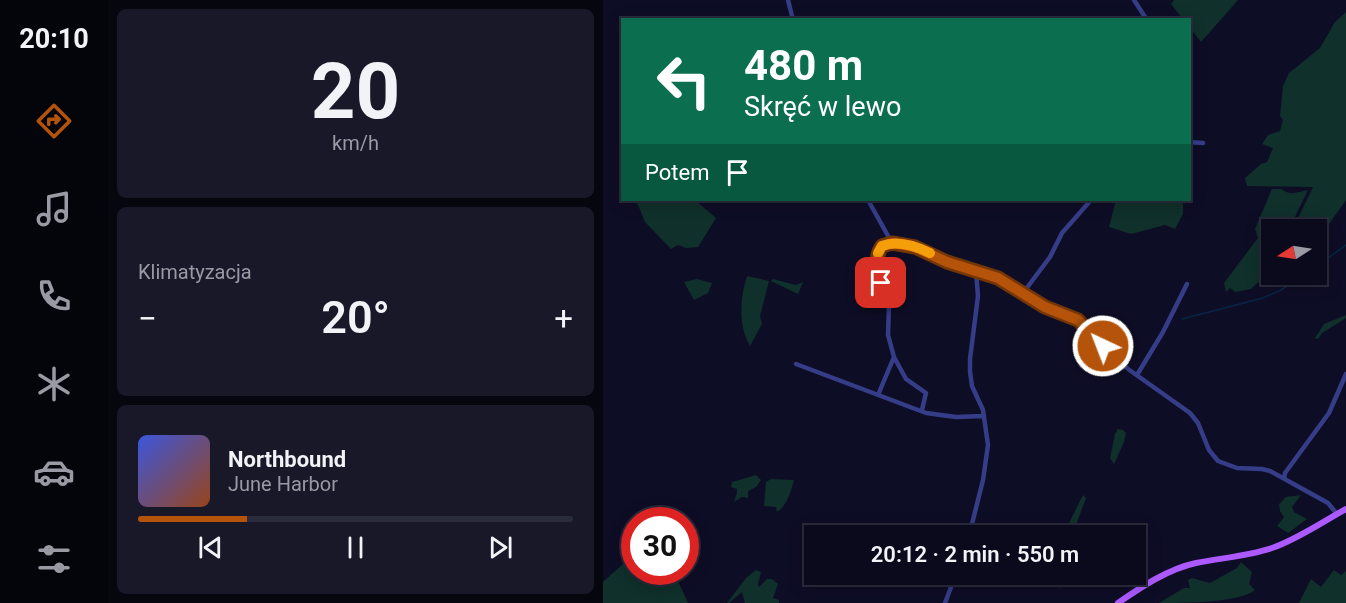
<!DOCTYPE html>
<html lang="pl">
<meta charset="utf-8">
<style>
:root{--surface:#0a0a1c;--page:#181829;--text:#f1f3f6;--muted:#999aa3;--line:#2a2b3b;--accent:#b45309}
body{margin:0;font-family:Roboto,sans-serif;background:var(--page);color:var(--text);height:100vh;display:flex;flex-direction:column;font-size:22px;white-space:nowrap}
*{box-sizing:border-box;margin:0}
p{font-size:20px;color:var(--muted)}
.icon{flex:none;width:33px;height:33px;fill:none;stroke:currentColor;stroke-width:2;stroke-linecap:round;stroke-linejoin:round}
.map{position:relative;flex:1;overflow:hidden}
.details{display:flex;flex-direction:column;gap:9px;padding:9px;background:#06060f;width:495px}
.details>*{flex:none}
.hud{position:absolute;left:18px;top:18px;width:570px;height:183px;border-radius:0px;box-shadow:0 3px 15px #0003,0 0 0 2px var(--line);background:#0b6e4f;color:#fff;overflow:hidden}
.needle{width:39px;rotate:258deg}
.tools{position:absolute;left:658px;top:219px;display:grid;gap:12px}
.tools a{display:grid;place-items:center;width:66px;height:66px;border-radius:0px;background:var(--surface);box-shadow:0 3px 15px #0003,0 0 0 2px var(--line);font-size:30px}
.speed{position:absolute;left:18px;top:507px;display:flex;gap:12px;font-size:30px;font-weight:700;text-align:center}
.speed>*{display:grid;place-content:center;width:78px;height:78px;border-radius:50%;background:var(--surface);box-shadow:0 3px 15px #0003,0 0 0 2px var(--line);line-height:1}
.speed .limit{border:9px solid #d22;background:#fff;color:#111}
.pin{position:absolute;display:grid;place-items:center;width:51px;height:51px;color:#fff;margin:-26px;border-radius:12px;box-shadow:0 3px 9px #0006}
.me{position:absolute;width:66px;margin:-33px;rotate:317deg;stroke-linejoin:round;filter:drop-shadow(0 0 4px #0008)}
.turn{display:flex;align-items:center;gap:21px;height:126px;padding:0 24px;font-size:27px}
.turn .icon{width:78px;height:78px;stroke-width:2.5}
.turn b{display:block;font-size:42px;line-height:51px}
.then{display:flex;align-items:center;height:57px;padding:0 24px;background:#0003;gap:12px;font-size:22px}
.big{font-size:45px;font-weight:600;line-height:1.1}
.details .tile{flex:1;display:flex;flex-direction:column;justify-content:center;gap:9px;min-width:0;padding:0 21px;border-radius:9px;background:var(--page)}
.details .dial{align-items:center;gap:0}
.dial b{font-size:78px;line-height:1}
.song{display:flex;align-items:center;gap:18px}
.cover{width:72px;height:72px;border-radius:9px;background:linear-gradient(135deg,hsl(230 70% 55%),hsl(20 70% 35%))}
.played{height:6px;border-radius:3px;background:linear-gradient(90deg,var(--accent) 25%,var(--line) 25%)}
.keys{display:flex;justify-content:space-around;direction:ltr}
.heat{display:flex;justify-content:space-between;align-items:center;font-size:33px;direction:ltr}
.trip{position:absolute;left:201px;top:525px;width:342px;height:60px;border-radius:0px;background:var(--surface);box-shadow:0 3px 15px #0003,0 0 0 2px var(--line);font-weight:600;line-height:60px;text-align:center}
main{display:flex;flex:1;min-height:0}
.tab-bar{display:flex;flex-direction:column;width:108px;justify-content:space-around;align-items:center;background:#04040b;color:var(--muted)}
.tab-bar .icon{width:42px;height:42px}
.tab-bar .on{color:var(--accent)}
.tab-bar b{font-size:27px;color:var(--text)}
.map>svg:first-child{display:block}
.green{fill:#10302b}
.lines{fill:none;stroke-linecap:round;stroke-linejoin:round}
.stream{stroke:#072645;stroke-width:1.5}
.minor{stroke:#363d88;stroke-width:4.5}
.major{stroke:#ac59ff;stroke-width:6}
.route-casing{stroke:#753606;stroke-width:15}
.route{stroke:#b45309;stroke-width:10}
.slow{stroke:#f59e0b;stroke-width:10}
</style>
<main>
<nav class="tab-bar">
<b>20:10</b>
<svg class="icon on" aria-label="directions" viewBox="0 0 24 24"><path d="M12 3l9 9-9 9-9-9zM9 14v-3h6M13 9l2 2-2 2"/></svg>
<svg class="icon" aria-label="music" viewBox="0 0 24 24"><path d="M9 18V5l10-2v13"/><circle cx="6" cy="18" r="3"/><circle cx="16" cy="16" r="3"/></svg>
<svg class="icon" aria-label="phone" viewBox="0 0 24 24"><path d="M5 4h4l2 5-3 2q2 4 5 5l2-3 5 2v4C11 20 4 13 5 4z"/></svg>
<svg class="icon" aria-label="climate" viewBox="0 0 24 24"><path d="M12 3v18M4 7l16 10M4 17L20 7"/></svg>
<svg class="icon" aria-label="car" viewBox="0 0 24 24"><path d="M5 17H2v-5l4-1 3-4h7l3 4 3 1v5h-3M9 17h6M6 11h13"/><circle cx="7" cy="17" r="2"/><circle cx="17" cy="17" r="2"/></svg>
<svg class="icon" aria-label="filters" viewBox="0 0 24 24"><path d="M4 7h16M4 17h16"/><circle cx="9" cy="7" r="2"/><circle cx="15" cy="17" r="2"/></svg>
</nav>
<section class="details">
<div class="tile dial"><b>20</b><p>km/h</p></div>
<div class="tile"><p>Klimatyzacja</p>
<div class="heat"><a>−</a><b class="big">20°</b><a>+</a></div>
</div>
<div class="tile">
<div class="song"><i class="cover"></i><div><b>Northbound</b><p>June Harbor</p></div></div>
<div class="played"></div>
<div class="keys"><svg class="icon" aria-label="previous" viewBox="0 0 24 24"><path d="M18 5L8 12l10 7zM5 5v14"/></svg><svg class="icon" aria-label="pause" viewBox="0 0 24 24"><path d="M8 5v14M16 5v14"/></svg><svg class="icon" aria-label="next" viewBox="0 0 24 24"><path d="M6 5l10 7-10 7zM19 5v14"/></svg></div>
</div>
</section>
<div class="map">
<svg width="743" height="603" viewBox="0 0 743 603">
<rect width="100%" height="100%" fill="#0e0d26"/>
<path class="green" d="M 571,0 L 635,0 L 598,42 L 587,28 L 586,20 L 580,19 L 568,4 Z
M 743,12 L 743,200 L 714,241 L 714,230 L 694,229 L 693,222 L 710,187 L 644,186 L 642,178 L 658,164 L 664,162 L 670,148 L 659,144 L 665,135 L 677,131 L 680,120 L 677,116 L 680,86 L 686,73 L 717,48 L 732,22 Z
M 669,189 L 678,189 C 686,196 695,192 705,190 L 689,223 L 689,229 L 669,230 L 669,274 L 685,275 L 676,282 L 674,280 L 672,283 L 666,283 L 663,275 L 648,289 L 632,292 L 627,288 L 623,292 L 621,283 L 655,238 L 652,229 Z
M 33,200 L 92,200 L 113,218 L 95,247 L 83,248 L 75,245 L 68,249 L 42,222 Z
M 513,200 L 539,203 L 541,200 L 580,200 L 580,214 L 572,229 L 562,225 L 528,234 L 506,227 Z
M 144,276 L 166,281 L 157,316 L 159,324 L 147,346 C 135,325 137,298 144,276 Z
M 94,279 L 109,283 L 105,293 L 91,300 L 81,282 Z
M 170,279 L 193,285 L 200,282 L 195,294 L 168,281 Z
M 743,315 L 743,318 L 719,333 L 715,339 L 712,338 L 721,324 Z
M 515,429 L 520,430 L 523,433 L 521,442 L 511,464 L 507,458 L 512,434 Z
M 153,475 L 158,480 L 153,487 L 145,491 L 145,498 L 139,497 L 131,502 L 134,493 L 134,489 L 128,487 L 129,482 Z
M 168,479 L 191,480 C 188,491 184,506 174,512 L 173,507 L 161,506 L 163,482 Z
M 480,495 L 483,498 L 473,525 L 473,533 L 481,535 L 460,535 Z
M 698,495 L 689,507 L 691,512 L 704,519 L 685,533 L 674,526 L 681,517 L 677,511 L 676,504 L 683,497 Z
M 31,554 L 32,572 L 71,572 L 85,603 L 0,603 L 0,582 Z
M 638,562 L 649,572 L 646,584 L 652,590 C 637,603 579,603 556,603 L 581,588 L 587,588 L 585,580 L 589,578 L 607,583 L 634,568 Z
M 153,570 L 158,572 L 155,585 L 156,587 L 164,579 L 169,579 L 175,584 L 170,598 L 176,600 L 176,603 L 142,603 L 139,592 L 126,603 L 124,603 L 143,578 Z
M 731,570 L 738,575 L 743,571 L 743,603 L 696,603 L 708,579 L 718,587 Z
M 446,575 L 446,574 L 470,575 L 457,588 L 453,582 L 445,579 Z"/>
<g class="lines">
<path class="stream" d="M 714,266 L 743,245
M 579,319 L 660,298 L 678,290 L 701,275"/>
<path class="minor" d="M 185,0 L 190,20
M 531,0 L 544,20
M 586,142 L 600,143
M 265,200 L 289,243 L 319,249 L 344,262 L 395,278 L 442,307 L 475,320 L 525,369 L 587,413 L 595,423 L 606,450 L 615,461 L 634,468 L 659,469 L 667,471 L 725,503 L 734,514
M 420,293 L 447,257 L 459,233 L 488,200
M 291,357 L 303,379 L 323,393 L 319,410
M 193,364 L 323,413 L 353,417 L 380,416
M 534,375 L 560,332 L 584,284
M 275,395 L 291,357 L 285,335 L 286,306 L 273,263 L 274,256 L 279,246 L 289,243
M 681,478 L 682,473 L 726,413 L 743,374
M 366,536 L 380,480 L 385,445 L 380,410 L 369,386 L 367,372 L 367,359 L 375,296 L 373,271
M 342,603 L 353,574"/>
<path class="major" d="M 515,603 C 538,587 565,569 593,563 C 618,558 645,556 669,548 C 695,539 719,522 743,509"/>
</g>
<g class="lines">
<defs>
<path id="route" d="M 278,283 C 274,270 271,258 279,246 L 289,243 L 312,247 L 344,262 L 395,278 L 442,307 L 475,320 L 500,346"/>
</defs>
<use href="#route" class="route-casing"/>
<use href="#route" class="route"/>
<path class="slow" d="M 275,253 L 279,246 C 294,240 313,246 327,253"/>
</g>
</svg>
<div class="tools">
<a><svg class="needle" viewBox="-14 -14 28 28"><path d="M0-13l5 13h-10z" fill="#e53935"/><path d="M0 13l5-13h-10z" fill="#999aa3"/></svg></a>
</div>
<div class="speed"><div class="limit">30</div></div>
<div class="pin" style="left:278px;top:283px;background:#d93025"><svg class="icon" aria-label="arrive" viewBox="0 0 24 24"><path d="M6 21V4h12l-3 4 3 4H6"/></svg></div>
<svg class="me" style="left:500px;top:346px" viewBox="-20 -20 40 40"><circle r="17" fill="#b45309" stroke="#fff" stroke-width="3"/><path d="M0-11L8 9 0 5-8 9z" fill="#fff"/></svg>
<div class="trip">20:12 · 2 min · 550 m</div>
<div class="hud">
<div class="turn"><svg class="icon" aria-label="left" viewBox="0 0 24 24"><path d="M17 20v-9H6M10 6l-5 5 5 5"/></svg><div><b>480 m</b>Skręć w lewo</div></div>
<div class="then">Potem<svg class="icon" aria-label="arrive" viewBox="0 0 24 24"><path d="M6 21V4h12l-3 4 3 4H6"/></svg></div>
</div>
</div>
</main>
